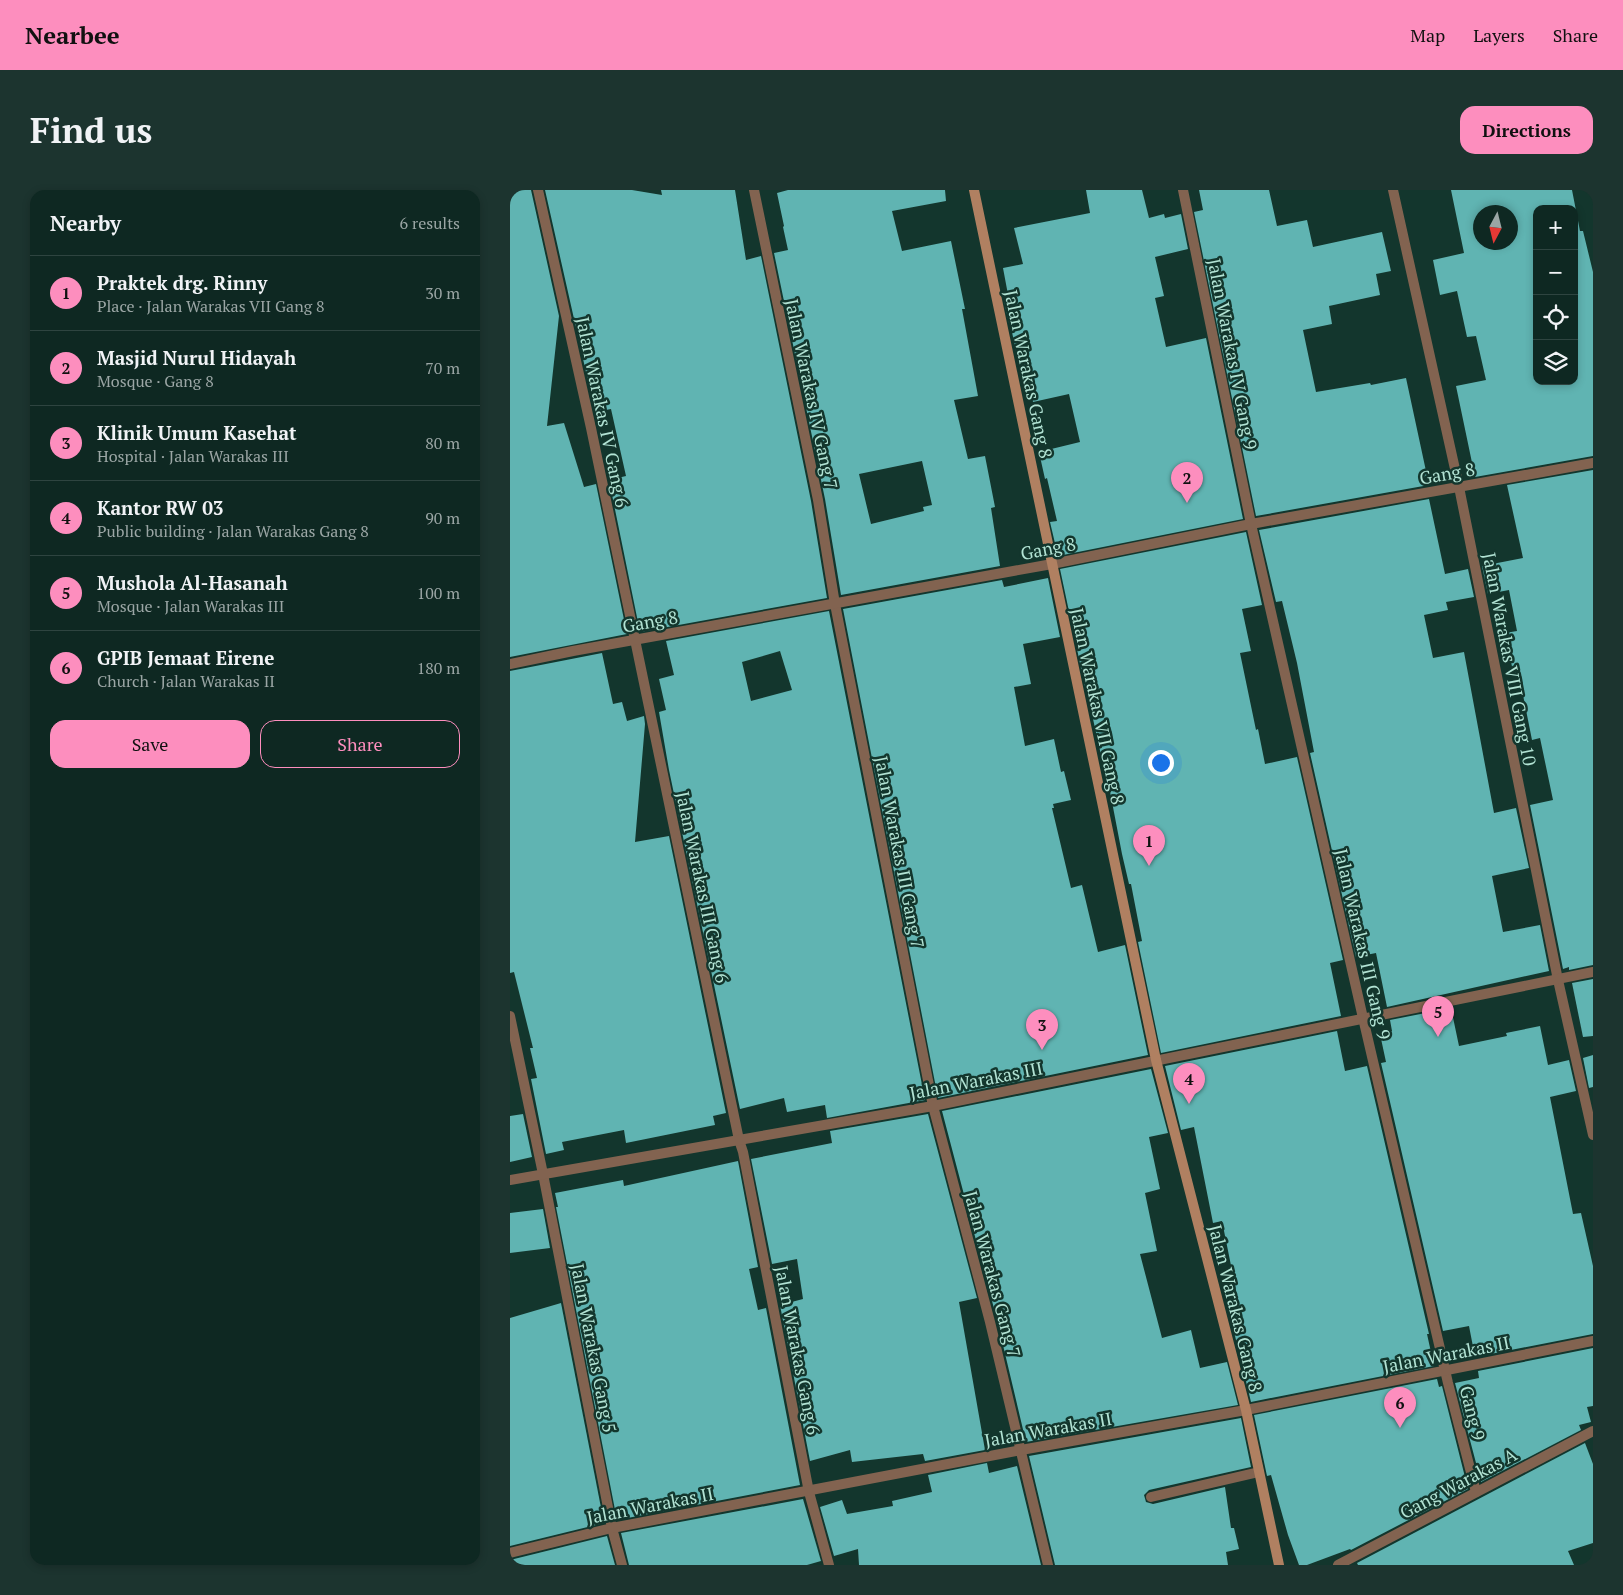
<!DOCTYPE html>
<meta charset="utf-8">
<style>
:root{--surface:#0e2822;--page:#1c342f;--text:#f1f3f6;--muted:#9ba6a5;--line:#2e4440;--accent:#fd8ebe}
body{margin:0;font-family:"PT Serif",serif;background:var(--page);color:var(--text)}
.controls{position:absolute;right:15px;top:15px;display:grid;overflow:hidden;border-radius:10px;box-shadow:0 2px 8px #0003}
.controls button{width:45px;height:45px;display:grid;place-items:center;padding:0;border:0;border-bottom:1px solid var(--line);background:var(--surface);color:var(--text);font:25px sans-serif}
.compass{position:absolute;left:963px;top:15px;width:45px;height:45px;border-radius:50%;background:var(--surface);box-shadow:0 2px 8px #0003;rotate:187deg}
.you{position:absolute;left:650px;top:572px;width:18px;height:18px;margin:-12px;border:4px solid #fff;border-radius:50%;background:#1a73e8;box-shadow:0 0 0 8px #1a73e833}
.badge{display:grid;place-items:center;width:32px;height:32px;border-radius:50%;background:var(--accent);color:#111;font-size:16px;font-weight:700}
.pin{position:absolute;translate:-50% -41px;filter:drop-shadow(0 1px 2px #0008)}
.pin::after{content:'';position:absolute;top:26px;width:18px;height:15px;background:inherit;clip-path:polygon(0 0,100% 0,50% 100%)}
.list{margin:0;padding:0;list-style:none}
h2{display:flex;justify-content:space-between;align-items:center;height:65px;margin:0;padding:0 20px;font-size:21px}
h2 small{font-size:16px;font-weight:400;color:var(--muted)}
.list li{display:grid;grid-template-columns:32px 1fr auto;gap:15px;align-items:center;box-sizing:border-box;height:75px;padding:0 20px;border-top:1px solid var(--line)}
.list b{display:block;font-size:19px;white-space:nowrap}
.list p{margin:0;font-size:16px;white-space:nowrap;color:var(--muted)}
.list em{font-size:16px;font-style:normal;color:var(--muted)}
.actions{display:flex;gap:10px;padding:15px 20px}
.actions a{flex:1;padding:11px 0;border:1px solid var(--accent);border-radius:15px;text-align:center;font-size:18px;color:var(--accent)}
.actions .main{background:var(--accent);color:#111}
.icon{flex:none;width:28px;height:28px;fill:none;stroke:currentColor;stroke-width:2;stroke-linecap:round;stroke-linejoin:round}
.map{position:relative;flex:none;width:1083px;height:1375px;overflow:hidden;border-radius:15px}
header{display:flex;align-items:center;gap:30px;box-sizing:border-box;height:70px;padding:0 25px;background:var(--accent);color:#111}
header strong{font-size:24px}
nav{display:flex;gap:28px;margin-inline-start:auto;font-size:18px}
.intro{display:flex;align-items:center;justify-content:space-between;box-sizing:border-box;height:120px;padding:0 30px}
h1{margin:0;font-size:35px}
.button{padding:12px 22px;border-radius:15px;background:var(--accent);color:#111;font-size:18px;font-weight:700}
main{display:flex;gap:30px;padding:0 30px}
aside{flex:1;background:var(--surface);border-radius:15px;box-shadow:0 2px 8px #0003}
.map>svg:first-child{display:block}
.building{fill:#60b4b2;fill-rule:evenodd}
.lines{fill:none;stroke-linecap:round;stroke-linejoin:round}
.street{stroke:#826350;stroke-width:10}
.secondary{stroke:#b08061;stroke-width:10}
.labels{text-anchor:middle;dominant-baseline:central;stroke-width:5;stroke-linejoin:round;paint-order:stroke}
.street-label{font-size:18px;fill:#b2e3d4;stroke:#13362d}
</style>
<header>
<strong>Nearbee</strong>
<nav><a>Map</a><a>Layers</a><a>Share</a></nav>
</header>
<div class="intro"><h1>Find us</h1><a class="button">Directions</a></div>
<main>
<aside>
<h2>Nearby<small>6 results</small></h2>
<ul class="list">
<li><span class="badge">1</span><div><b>Praktek drg. Rinny</b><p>Place · Jalan Warakas VII Gang 8</p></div><em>30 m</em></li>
<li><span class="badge">2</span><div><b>Masjid Nurul Hidayah</b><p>Mosque · Gang 8</p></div><em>70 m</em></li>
<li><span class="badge">3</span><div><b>Klinik Umum Kasehat</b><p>Hospital · Jalan Warakas III</p></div><em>80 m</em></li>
<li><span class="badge">4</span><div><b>Kantor RW 03</b><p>Public building · Jalan Warakas Gang 8</p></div><em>90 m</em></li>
<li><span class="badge">5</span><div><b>Mushola Al-Hasanah</b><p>Mosque · Jalan Warakas III</p></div><em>100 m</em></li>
<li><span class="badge">6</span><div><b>GPIB Jemaat Eirene</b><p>Church · Jalan Warakas II</p></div><em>180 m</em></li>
</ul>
<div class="actions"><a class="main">Save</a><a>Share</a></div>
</aside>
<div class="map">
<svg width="1083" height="1375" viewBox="0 0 1083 1375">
<rect width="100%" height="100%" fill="#13362d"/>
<g class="building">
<polygon points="0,0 21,0 49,126 37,236 54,233 74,297 86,294 117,444 0,467"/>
<polygon points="35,0 122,0 152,5 151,0 225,0 236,70 251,66 301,311 317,408 130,442 99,290 116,286 101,219 85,222"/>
<path d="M 278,0 L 435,0 L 436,11 L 382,21 L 392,61 L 441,51 L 455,119 L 452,119 L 468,206 L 444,210 L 458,269 L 475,266 L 485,317 L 481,318 L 490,376 L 331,405 L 315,309 L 264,63 L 278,60 L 273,37 L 274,36 L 267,3 ZM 412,271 L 422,315 L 413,317 L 414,321 L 361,334 L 349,284 Z"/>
<polygon points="576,0 632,0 639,28 654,24 655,28 671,24 678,59 645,67 654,106 645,108 656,157 696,148 733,329 548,366 540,332 547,331 537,288 535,289 529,262 570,252 559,204 523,212 513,169 508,170 500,133 499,133 494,111 499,110 493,78 513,74 504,38 580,23"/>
<polygon points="689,0 759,0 767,36 797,30 803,57 872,42 881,81 866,84 870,105 819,116 822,134 793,140 806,202 860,193 861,195 896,188 919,295 746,326 684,22 693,20"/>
<path d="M 941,0 L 1062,0 L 1070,41 L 1073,41 L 1083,82 L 1083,266 L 965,287 L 946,196 L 976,190 L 966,146 L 957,147 L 947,101 L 930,105 L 923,70 L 954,63 ZM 1027,19 L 1064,19 L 1064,191 L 1027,191 ZM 970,22 L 1000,22 L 1000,52 L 970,52 Z"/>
<polygon points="1083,280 1083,775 1059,780 1059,777 1053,779 1020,615 1043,610 1030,548 1022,550 1010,490 1005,491 995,443 1007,441 999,400 978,404 972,376 1013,368 997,295"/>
<polygon points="919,309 935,384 958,379 964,407 936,412 938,420 914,425 923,468 954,462 984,623 1006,618 1019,678 982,686 993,742 1030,735 1039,781 877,817 866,763 846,767 800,563 804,562 787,473 772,411 766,412 749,340"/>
<polygon points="736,342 752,415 732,419 741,461 730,463 746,540 748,539 755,574 787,567 833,770 820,773 831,826 651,863 628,752 632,751 621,694 619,694 612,664 593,565 591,565 579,511 578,511 550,379"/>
<polygon points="538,388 550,447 513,454 521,494 504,497 515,556 544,549 551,582 554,581 561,610 543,614 544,618 542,618 561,698 572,695 588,762 615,755 638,865 428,908 333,419 492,390 494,397"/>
<path d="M 319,421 L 415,910 L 317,928 L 315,915 L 277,922 L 274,908 L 230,919 L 159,580 L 149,522 L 156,520 L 149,489 L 164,485 L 156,451 ZM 270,461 L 282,500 L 241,511 L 232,472 Z"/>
<polygon points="92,463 103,514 112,512 117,531 134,526 135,534 125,652 159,646 216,923 203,926 205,935 116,953 114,940 52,952 54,960 36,964 21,889 27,888 20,858 23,858 4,782 0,783 0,481"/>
<polygon points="1083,789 1083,846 1073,847 1062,793"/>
<polygon points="941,818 949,856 997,846 996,843 1030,836 1038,875 1059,870 1066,901 1040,907 1063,1024 1071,1023 1083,1076 1083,1144 965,1167 959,1136 933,1141 871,873 876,872 870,844 882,841 880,830"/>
<polygon points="827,841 835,881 857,876 919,1144 917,1144 924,1176 741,1212 718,1117 729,1115 712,1031 703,1033 684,937 671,940 655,876"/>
<polygon points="1083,865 1083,897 1079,898 1073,868"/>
<polygon points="641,879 658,943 639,947 650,999 635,1003 647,1061 630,1064 652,1148 681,1140 690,1178 717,1172 728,1215 516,1252 487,1130 432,921"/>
<polygon points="13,924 22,967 0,972 0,926"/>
<polygon points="418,924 467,1108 449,1112 475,1260 415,1271 413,1264 342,1272 340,1260 300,1271 270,1115 293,1109 287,1069 262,1074 241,969 322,953 320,941"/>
<polygon points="228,971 248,1077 239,1079 248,1120 256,1118 290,1295 107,1330 46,1017 48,1017 45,1003 113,990 114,996"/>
<polygon points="33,1019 40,1058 0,1063 0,1023"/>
<polygon points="51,1113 94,1333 0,1356 0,1128"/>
<polygon points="1083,1158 1083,1216 1077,1217 1081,1232 1069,1235 1071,1240 971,1292 945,1193 969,1188 968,1181"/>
<polygon points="927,1189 929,1197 932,1196 958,1299 841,1360 840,1359 797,1375 789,1375 778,1345 761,1285 757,1286 744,1225"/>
<polygon points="731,1228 741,1277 639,1300 634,1305 636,1312 643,1314 715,1297 721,1338 724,1338 729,1359 716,1362 718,1375 545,1375 519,1266"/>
<polygon points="1075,1253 1083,1274 1083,1353 1058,1361 1064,1375 848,1375 847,1373"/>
<polygon points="477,1273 479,1283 507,1276 531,1375 349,1375 348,1359 324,1366 310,1317 332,1310 337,1324 383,1316 382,1311 422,1302 418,1285"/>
<polygon points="293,1309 311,1371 297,1375 119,1375 111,1343"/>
<polygon points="97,1346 105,1375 0,1375 0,1370"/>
</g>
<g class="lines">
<g class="street">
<polyline points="28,0 81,238 229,950 233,962 299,1302 319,1375"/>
<polyline points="244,0 308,310 325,414 423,916 480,1132 538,1375"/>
<polyline points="673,0 741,334 853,828 938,1193 966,1302"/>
<polyline points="883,0 949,297 1048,790 1083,945"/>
<polyline points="0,474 63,461 542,374 741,334 1083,273"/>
<polyline points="0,826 33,984 102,1338 112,1375"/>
<polyline points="0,990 423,916 1083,782"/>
<polyline points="641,1307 749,1282"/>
<polyline points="0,1363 102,1338 511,1260 736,1220 1083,1151"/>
<polyline points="828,1375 1083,1241"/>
</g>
<polyline class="secondary" points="464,0 646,870 736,1220 769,1375"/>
</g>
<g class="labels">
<g class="street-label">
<text transform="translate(723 164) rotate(79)">Jalan Warakas IV Gang 9</text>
<text transform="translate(519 184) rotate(78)">Jalan Warakas Gang 8</text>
<text transform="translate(302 204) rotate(78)">Jalan Warakas IV Gang 7</text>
<text transform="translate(93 222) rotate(78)">Jalan Warakas IV Gang 6</text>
<text transform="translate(937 283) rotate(-10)">Gang 8</text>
<text transform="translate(538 358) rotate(-11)">Gang 8</text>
<text transform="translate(140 431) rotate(-10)">Gang 8</text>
<text transform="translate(1000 469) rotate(79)">Jalan Warakas VIII Gang 10</text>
<text transform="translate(588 516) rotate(78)">Jalan Warakas VII Gang 8</text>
<text transform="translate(390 662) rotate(79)">Jalan Warakas III Gang 7</text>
<text transform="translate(193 697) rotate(78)">Jalan Warakas III Gang 6</text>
<text transform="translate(853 754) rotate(77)">Jalan Warakas III Gang 9</text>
<text transform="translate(466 890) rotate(-11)">Jalan Warakas III</text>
<text transform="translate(483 1084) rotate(75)">Jalan Warakas Gang 7</text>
<text transform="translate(726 1118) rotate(76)">Jalan Warakas Gang 8</text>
<text transform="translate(84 1158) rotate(79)">Jalan Warakas Gang 5</text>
<text transform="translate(288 1160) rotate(79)">Jalan Warakas Gang 6</text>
<text transform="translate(936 1164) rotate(-11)">Jalan Warakas II</text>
<text transform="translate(963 1223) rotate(76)">Gang 9</text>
<text transform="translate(538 1239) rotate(-10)">Jalan Warakas II</text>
<text transform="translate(948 1293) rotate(-28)">Gang Warakas A</text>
<text transform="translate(140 1315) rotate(-11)">Jalan Warakas II</text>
</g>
</g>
</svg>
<div class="controls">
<button>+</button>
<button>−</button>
<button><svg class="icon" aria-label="locate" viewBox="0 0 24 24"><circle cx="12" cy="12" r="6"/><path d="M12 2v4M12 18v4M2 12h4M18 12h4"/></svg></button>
<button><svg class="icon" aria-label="layers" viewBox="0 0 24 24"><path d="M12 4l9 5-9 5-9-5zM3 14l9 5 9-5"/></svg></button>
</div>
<svg class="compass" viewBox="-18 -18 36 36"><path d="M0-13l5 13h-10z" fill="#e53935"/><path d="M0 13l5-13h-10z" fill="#9ba6a5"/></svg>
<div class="you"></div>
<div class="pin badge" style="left:639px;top:676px">1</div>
<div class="pin badge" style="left:677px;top:313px">2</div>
<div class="pin badge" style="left:532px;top:860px">3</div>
<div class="pin badge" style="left:679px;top:914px">4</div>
<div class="pin badge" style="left:928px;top:847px">5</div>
<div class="pin badge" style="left:890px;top:1238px">6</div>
</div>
</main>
